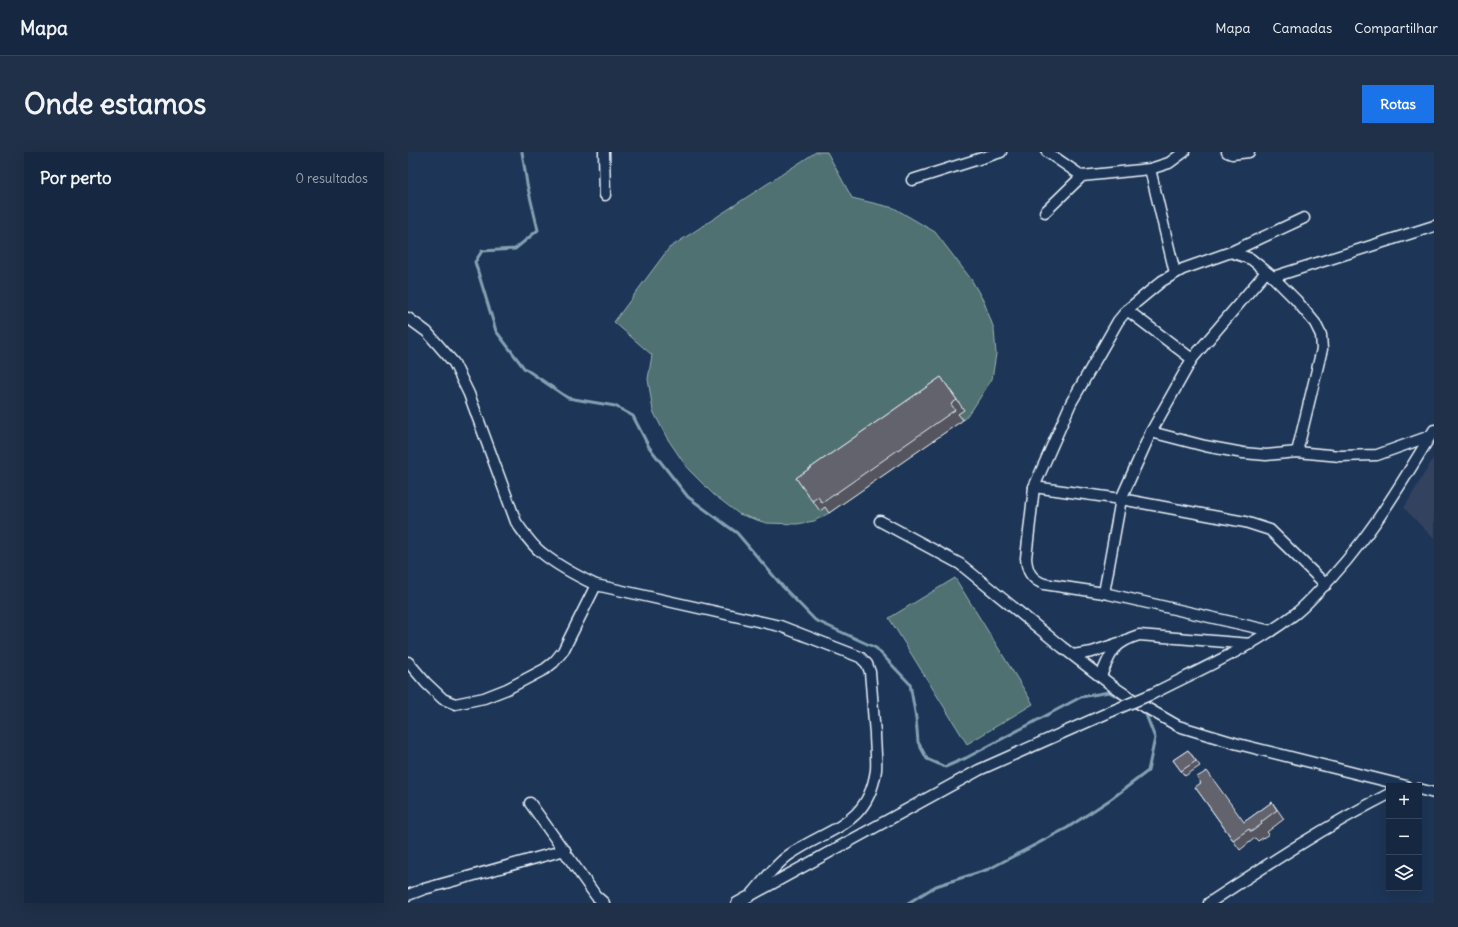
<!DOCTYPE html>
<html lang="pt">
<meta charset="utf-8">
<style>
:root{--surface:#162841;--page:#1f3048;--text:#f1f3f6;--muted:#9ea6b1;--line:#35445a;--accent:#1a73e8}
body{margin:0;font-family:Delius,sans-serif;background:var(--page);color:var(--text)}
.controls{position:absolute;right:12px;bottom:12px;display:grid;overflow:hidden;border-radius:0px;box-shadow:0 4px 16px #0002}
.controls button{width:36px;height:36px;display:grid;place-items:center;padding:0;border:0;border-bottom:1px solid var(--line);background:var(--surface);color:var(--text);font:20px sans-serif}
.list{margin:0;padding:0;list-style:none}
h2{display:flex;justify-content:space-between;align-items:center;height:52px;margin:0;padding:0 16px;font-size:17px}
h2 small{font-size:13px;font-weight:400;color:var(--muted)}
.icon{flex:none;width:22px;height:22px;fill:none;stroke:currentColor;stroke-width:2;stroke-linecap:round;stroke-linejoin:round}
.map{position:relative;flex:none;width:1026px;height:751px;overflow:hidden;border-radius:0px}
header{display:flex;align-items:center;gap:24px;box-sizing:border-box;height:56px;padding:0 20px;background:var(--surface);border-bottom:1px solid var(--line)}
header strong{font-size:19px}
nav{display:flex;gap:22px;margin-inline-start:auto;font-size:14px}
.intro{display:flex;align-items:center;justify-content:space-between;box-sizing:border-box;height:96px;padding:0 24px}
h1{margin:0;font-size:28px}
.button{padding:10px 18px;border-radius:0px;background:var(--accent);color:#fff;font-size:14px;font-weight:700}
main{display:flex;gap:24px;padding:0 24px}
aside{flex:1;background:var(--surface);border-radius:0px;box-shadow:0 4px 16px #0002}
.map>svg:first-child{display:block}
.built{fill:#32435e}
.green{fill:#4f7171;stroke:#9cb1b4}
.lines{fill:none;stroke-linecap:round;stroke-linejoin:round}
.stream{stroke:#83a1b2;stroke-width:3}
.minor-casing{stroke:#e8f1f8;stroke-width:13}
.minor{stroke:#1d3557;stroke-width:10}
.minor-bridge-casing{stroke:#e8f1f8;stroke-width:13;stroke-linecap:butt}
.minor-bridge{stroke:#1d3557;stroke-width:10}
.wall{fill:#55555e;stroke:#e8f1f8}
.building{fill:#63636d;stroke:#e8f1f8}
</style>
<header>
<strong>Mapa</strong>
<nav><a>Mapa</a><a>Camadas</a><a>Compartilhar</a></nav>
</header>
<div class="intro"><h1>Onde estamos</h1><a class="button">Rotas</a></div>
<main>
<aside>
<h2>Por perto<small>0 resultados</small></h2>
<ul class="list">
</ul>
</aside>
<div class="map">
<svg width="1026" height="751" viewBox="0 0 1026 751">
<rect width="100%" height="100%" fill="#1d3557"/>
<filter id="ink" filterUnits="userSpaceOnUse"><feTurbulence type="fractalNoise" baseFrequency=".025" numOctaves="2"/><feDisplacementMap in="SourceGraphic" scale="8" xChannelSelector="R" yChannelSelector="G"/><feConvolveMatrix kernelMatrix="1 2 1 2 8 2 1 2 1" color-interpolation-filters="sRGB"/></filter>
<g filter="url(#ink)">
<polygon class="built" points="1026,305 1026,387 996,356"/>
<g class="green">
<polygon points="408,0 419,0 444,46 486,56 527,80 563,127 576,150 586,177 588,202 584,227 564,258 555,268 421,361 406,369 389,372 358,371 331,362 305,342 280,317 259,286 245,259 240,227 244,203 206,170 261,96"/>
<polygon points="547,426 625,552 559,592 481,466"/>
</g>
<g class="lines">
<g class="stream">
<polyline points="114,0 119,32 130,78 107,97 74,99 67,110 88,179 116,216 160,246 207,254 225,264 241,295 280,345 329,381 375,435 407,468 468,496 502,532 508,566 510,590 519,607 537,615 558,606 673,545 701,540 720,550"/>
<polyline points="500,751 528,734 581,717 659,676 703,647 740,619 747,586 737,560"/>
</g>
<defs>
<g id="minor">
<polyline points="196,0 197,43"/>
<polyline points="639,0 674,24"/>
<polyline points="819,0 824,2 841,0"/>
<polyline points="742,17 767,121"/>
<polyline points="504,28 593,0"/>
<polyline points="637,60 674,24 742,17 761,11 776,0"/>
<polyline points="823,100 896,66"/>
<polyline points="865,125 1026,74"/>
<path d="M 0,166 L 19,180 L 46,211 L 61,242 L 108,370 C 116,381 123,393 134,401 C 150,414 169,424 188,433 L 372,474 L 452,505 L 459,512 L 462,520 C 464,541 465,561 467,581 C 467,593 469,606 468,618 C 460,675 419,676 381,703 C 367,713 356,728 345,741"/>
<polyline points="784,207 858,120"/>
<polyline points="743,280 797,294 835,301 858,303 889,300 932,304 969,303 1022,284"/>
<polyline points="626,335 713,347 837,370 862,378 918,433"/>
<polyline points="472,369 552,412 654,495 706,535 730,551 770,574 830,592 998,634"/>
<polyline points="696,441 713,347 743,280 784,207 719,158"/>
<path d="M 863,479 L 696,441 L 636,432 C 623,427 619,419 618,406 L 626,335 L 663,251 L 710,169 L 719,158 L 754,129 L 775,117 L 823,100 L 843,107 L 865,125 L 888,148 L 907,171 L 913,183 L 914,197 L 889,300"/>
<polyline points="665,503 684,500 711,491"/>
<polyline points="0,510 18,531 35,547 47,552 76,546 99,537 137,517 146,510 155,499 188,433"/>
<path d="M 693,524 C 703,500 705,491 731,483 L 843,492"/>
<path d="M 744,542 C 793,517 844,495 887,462 C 895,456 901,449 907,443 C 956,395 991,336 1026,278"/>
<polyline points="1011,637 1026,641"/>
<polyline points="122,651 188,744 196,751"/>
<polyline points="0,743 16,737 157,698"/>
<polyline points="329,751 571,618 704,559"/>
<path d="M 801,751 C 860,712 918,674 981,642"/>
</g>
</defs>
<use href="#minor" class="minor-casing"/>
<use href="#minor" class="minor"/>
<defs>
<polyline id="minor-bridge" points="704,559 744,542"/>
</defs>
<use href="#minor-bridge" class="minor-bridge-casing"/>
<use href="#minor-bridge" class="minor-bridge"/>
</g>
<g class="wall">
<polygon points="533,225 556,258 550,262 555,268 421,361 417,355 412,359 388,326"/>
<polygon points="780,598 792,614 777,624 765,608"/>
<polygon points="787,635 836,670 864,650 876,667 859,680 861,682 850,689 847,686 832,698"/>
</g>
<g class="building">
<polygon points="533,225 549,248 543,252 547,258 414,351 410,345 404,349 388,326"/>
<polygon points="780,598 788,609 773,619 765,608"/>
<polygon points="799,619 836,670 864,650 869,658 853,670 854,672 843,680 841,677 825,688 787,635 793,631 789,625"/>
</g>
</g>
</svg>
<div class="controls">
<button>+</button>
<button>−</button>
<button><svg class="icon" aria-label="layers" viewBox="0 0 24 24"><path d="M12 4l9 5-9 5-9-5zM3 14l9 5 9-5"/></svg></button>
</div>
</div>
</main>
